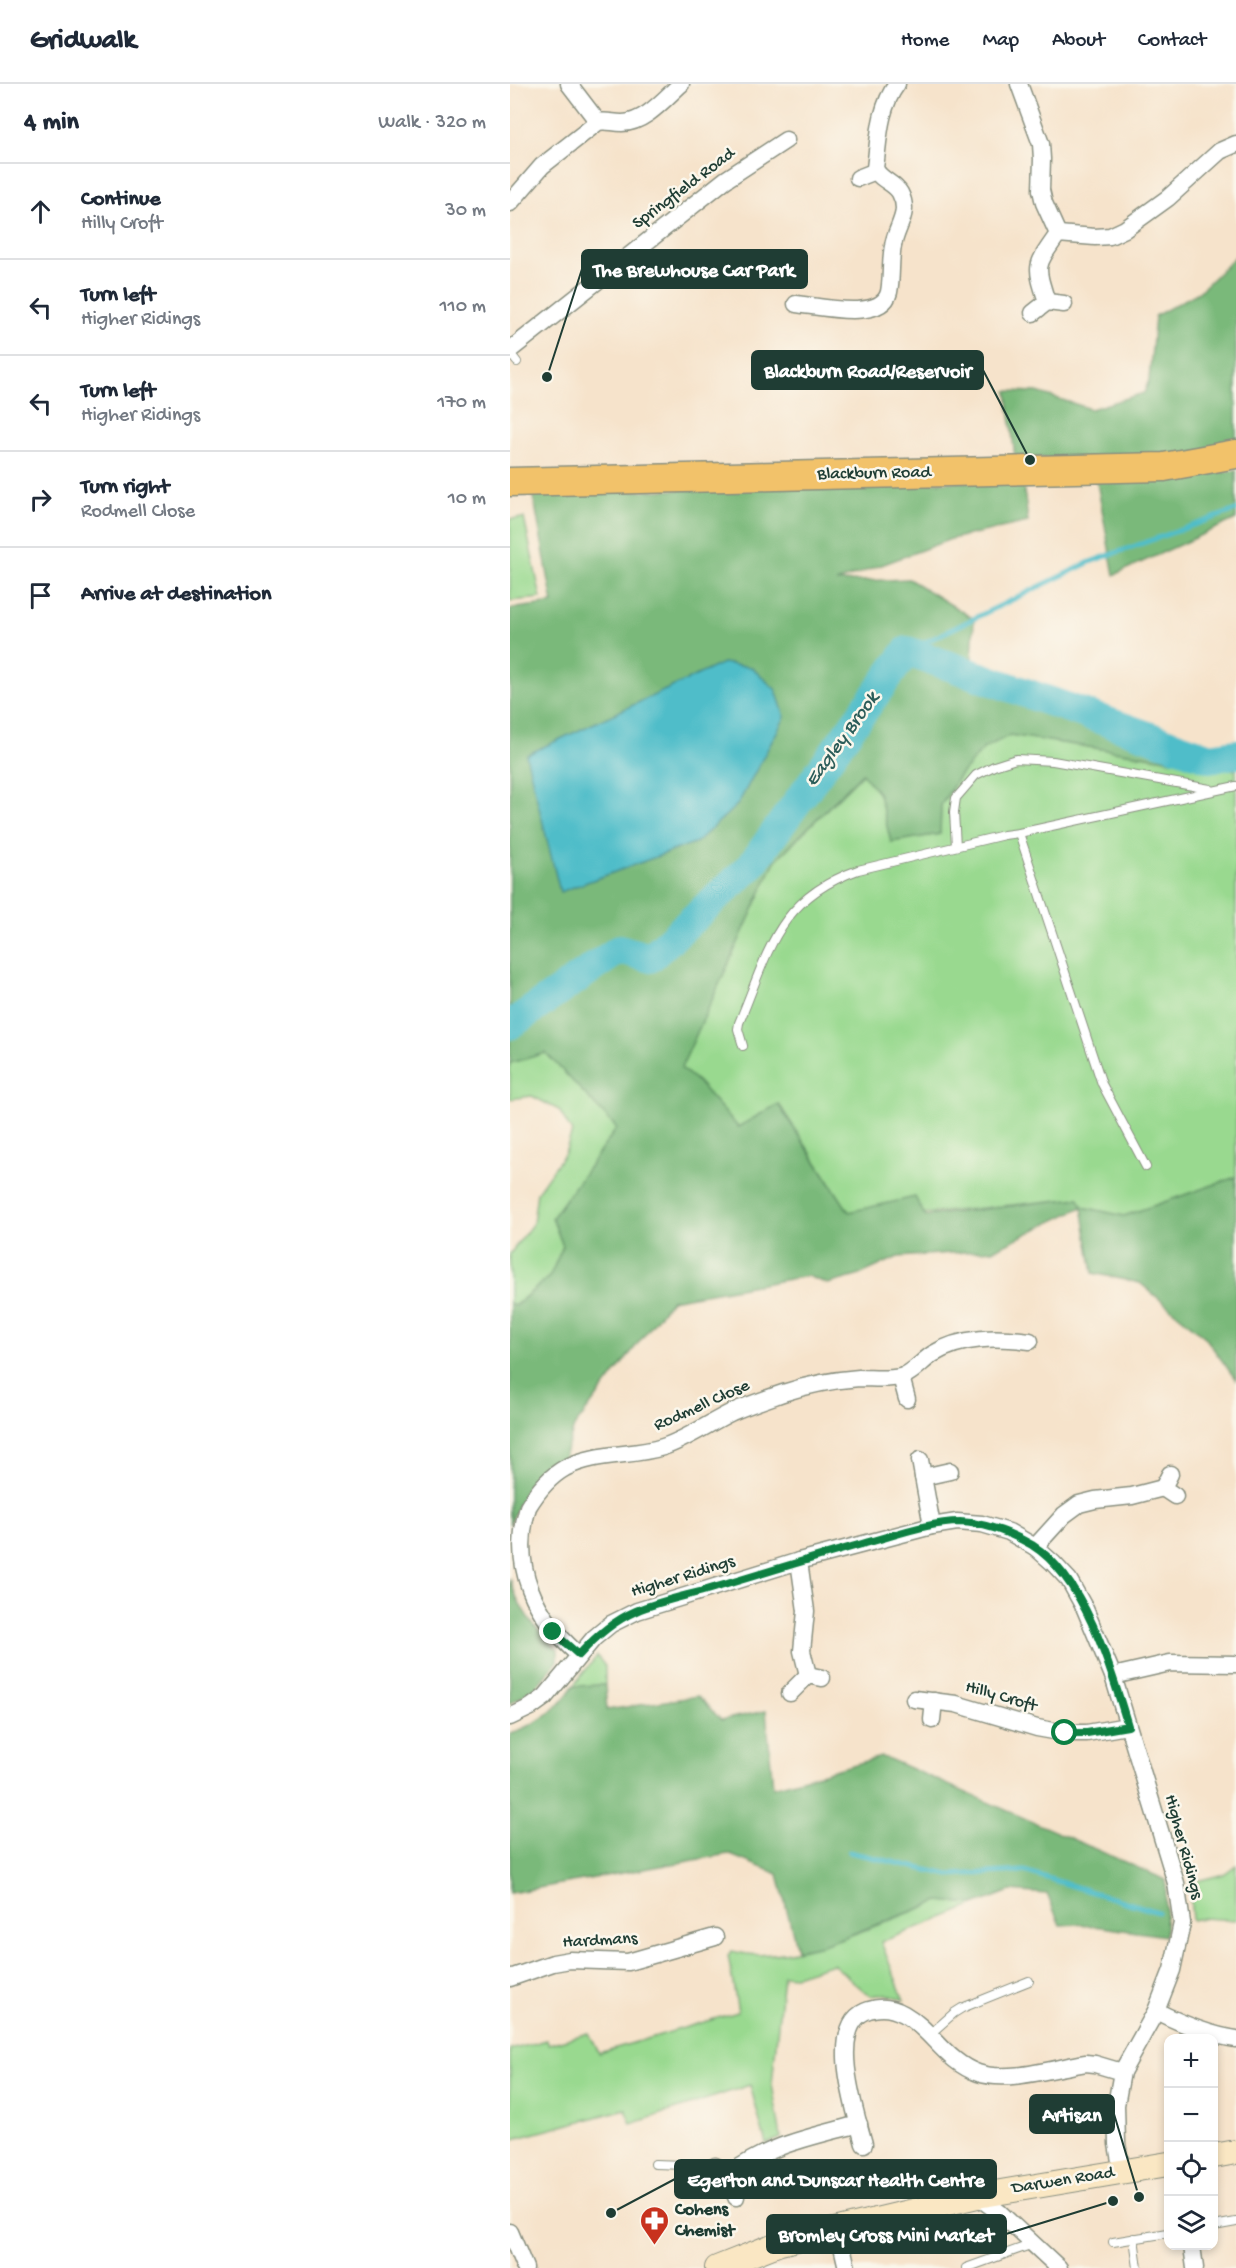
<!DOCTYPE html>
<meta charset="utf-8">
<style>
:root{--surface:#fff;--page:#f6f6f7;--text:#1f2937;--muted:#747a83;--line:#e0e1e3}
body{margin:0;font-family:"Gochi Hand",sans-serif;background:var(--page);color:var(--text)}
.controls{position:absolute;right:18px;bottom:18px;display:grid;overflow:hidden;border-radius:12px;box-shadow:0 3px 9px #0003}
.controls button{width:54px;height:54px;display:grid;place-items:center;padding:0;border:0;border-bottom:2px solid var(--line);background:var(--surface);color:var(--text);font:30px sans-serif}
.stop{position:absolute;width:18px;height:18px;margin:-14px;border:4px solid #0b8043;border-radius:50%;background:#fff}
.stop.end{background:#0b8043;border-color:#fff;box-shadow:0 2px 6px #0008}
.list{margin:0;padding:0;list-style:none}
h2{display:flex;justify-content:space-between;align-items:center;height:78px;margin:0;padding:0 24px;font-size:26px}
h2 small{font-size:20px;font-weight:400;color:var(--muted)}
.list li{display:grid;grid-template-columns:39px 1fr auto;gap:18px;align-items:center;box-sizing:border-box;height:96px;padding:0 24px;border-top:2px solid var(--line)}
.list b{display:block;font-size:22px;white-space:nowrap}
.list p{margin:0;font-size:20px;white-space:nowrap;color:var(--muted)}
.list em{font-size:20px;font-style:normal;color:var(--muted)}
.icon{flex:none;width:33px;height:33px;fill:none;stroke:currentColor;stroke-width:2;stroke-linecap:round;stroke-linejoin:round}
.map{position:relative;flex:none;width:726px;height:2184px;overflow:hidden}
header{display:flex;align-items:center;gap:36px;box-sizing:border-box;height:84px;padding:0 30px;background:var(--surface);border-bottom:2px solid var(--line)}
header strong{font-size:28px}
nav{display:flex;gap:33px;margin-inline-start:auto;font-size:21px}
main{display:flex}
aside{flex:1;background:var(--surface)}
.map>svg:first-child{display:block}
.green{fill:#99d98f;stroke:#5c8b62;stroke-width:1.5}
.forest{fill:#7ab97a;stroke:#4c7b57;stroke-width:1.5}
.water{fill:#50bdc9;stroke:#387d7e;stroke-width:1.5}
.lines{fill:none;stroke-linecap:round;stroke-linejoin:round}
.stream{stroke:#50bdc9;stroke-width:5}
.river{stroke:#50bdc9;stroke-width:30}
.service-casing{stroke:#8a9080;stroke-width:10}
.minor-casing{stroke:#8a9080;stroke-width:19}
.secondary-casing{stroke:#8a9080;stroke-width:26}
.trunk-casing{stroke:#8a9080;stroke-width:31}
.service{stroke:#fff;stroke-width:8}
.minor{stroke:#fff;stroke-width:16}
.secondary{stroke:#fae7c3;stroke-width:24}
.trunk{stroke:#f2c26a;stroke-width:28}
.route{stroke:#0b8043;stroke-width:8}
.labels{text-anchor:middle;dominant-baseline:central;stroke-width:5;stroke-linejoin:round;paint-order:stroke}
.street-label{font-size:18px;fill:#1f3d34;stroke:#fbf7ec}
.poi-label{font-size:18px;font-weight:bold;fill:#1f3d34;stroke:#fbf7ec;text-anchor:start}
.water-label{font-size:20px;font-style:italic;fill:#2b5d59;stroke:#fbf7ec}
.leader{fill:none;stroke:#1f3d34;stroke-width:2}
.callout-dot{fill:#1f3d34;stroke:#fbf7ec;stroke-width:2}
.callout{fill:#1f3d34;stroke:#1f3d34;stroke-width:2}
.callout-label{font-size:20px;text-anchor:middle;font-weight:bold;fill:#fff}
</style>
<header>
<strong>Gridwalk</strong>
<nav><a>Home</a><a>Map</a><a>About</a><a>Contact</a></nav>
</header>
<main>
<aside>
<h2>4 min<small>Walk · 320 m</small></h2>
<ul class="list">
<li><svg class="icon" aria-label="ahead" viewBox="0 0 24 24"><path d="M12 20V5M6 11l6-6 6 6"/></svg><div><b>Continue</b><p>Hilly Croft</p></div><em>30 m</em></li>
<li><svg class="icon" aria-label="left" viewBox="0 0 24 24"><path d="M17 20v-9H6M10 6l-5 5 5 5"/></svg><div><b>Turn left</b><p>Higher Ridings</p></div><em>110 m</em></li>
<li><svg class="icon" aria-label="left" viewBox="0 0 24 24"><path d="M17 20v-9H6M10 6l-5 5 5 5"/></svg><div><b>Turn left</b><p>Higher Ridings</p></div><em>170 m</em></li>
<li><svg class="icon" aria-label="right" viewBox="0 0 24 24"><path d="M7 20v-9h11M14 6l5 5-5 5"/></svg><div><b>Turn right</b><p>Rodmell Close</p></div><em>10 m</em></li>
<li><svg class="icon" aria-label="arrive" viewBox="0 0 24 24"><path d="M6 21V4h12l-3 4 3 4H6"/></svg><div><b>Arrive at destination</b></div></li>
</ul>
</aside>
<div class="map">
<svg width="726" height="2184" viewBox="0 0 726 2184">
<rect width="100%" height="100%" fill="#fbf7ec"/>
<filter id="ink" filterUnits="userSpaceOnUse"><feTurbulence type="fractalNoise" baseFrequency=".0167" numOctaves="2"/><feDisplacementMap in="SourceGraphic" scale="12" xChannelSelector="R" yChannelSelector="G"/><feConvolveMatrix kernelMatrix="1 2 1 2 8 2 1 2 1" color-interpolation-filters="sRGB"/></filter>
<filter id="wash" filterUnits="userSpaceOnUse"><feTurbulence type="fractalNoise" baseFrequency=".008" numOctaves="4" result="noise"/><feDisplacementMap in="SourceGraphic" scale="24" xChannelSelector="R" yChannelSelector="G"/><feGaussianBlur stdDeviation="1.35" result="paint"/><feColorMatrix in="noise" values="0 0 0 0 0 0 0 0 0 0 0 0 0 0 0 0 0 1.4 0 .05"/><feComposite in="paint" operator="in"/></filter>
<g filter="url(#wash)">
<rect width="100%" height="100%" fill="#f6e3cb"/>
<g class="green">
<polygon points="14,434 31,514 0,517 0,435"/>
<polygon points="500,651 726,686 726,1093 614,1132 573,1123 568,1114 414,1130 405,1113 339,1128 269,1020 228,1043 188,998 171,984 265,777 353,689 369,710 381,758 430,750 431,721 449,692 474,664"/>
<polygon points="36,969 107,1044 42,1134 53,1162 40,1192 4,1222 0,1219 0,1170 23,1139 27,1108 55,1069 62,1048 49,1026 22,1012 0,1015 0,979"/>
<polygon points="87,1572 95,1582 95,1601 63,1602"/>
<polygon points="726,1781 726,1836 692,1834 682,1836 679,1799 714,1790"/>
<path d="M 429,1817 L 467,1820 L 371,1858 L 394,1916 L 376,1910 L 360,1912 L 323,1880 L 285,1892 L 273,1891 L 262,2000 L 271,2054 L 256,2060 L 240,2001 L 121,2040 L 116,2025 L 0,2056 L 0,1966 L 37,1956 L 39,1960 L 79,1949 L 89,1969 L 228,1928 L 218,1871 L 222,1867 C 281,1884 373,1838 429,1817 Z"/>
</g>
<g class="forest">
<polygon points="726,172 726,362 640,377 505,373 497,307 527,308 581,325 634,309 639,296 645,232 689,208"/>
<polygon points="726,386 726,435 604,491 586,393 667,395"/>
<polygon points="513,396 518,438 441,455 326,498 399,495 464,535 461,596 684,679 500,651 474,664 449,692 431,721 430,750 381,758 369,710 352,689 265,777 171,984 188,998 228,1043 268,1020 339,1128 405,1113 415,1132 569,1114 573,1123 614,1132 726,1093 726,1296 695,1253 630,1199 583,1189 572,1123 483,1166 388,1173 347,1192 318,1200 297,1192 161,1216 64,1343 54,1373 29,1394 10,1418 0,1441 0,1219 5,1222 40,1192 53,1162 42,1134 107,1044 36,969 0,979 0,525 43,519 23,410"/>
<path d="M 0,1494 C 8,1525 25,1545 48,1566 L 48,1577 L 25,1604 L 0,1620 Z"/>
<path d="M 95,1601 L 97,1626 L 188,1612 L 211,1636 L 256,1627 L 263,1703 L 371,1673 L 379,1675 L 656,1796 L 655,1852 L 570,1840 L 550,1841 L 537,1810 L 500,1807 L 467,1820 L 429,1817 L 313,1861 L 287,1866 L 268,1790 L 218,1770 L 0,1809 L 0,1649 C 26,1641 49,1625 63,1602 Z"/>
</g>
<polygon class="water" points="213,579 241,583 266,606 275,633 228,720 187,758 50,808 16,671"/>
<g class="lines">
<g class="stream">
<polyline points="397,567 580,478 726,426"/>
<polyline points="339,1768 439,1791 514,1787 648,1828"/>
</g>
<polyline class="river" points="0,941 110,865 140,874 240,783 397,567 700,674 726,670"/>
</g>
</g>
<g filter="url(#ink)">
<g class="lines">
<defs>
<g id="service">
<polyline points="0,269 7,278"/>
<polyline points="509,749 592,1000 636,1083"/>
<polyline points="446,762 444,728 446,714 466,691 484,682 506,675 543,677 700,705"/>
<path d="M 233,962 L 228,945 L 229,939 C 259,867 267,815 348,786 L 494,751 L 509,749 L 726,702"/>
<polyline points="418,1952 444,1929 452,1924 519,1897"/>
<polyline points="145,2080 205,2082"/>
<polyline points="704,2142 726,2138"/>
<polyline points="624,2154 628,2184"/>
<polyline points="603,2158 658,2149"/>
<polyline points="456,2184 523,2160"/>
</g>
<g id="minor">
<polyline points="59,0 88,38"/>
<polyline points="509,0 531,60 532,75 531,106 534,119 548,150"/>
<polyline points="348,94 366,87"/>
<path d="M 0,119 L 32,82 L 88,38 C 96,36 103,39 112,39 C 135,39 155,14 171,0"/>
<path d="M 537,218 C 525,180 525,183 548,150 L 585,153 L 600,152 L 615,145 L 658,114 L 710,67 L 726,60"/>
<path d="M 286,220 C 308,222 372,238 379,208 C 382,193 380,177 383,162 C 386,142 401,130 390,109 C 384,98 369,96 365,84 C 369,54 369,24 387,0"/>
<polyline points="523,229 537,218 554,220"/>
<polyline points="0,266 215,96 276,56"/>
<polyline points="391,1293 397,1315"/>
<polyline points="410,1376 422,1442"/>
<polyline points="660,1390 653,1404 665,1412"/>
<polyline points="413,1393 440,1387"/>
<polyline points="525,1463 554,1431 569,1420 585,1416 622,1412 653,1404"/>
<polyline points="289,1477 296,1527 292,1567 298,1591"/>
<path d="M 69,1571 C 25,1533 0,1483 18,1423 C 27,1408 39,1393 55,1384 C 85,1368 121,1373 153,1363 C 177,1355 199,1339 222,1328 C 238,1321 256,1315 273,1309 C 297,1301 323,1296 349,1294 C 362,1294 377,1296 390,1293 C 401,1291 413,1276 423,1270 C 452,1252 488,1253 520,1257"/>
<polyline points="603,1592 660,1579 726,1580"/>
<polyline points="280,1609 298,1591 312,1594"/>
<polyline points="404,1615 446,1620 527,1644 555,1649 577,1649 617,1642"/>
<polyline points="0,1633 21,1623 35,1613 84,1554 101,1540 127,1527 289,1477 422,1442 447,1438 472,1440 499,1448 525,1463 543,1479 559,1496 575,1525 603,1592 666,1799 672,1839 662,1886 646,1927 612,1988 606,2021 607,2060 612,2088"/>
<polyline points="422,1636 424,1617"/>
<polyline points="0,1894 43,1879 60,1876 118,1878 205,1853"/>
<path d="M 646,1927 C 672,1940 698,1951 726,1955"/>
<path d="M 354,2060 C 346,2029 315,1939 359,1926 C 371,1922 383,1924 394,1930 C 422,1946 436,1978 468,1989 C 499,1999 544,1984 576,1979 L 585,1980 L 612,1988"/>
<polyline points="205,2082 220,2090 226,2113"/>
<path d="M 220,2090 C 260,2060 302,2053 349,2040"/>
<polyline points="467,2112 490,2129 549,2184"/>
<polyline points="328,2145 337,2184"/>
<polyline points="0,2148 15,2184"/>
<polyline points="682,2162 685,2184"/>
</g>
<g id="secondary">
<polyline points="704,2072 726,2068"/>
<polyline points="207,2184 270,2159 467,2112 658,2080"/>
</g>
<polyline id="trunk" points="0,398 654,383 726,370"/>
</defs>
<use href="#service" class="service-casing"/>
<use href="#minor" class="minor-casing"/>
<use href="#secondary" class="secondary-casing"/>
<use href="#trunk" class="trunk-casing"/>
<use href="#service" class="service"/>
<use href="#minor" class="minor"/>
<use href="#secondary" class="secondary"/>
<use href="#trunk" class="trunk"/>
</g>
</g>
<g class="lines" filter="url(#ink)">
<path class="route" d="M 43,1548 L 69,1571 C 86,1552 103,1537 126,1527 C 150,1517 176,1512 200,1505 C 251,1490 301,1474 352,1460 C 383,1452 418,1438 450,1438 C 476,1439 499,1448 522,1461 C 575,1494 601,1585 618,1642 L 577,1649 L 555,1649"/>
</g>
<defs>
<symbol id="pharmacy-pin" viewBox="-11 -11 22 30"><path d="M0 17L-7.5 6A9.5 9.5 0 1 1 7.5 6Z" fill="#c8321e" stroke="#fbf7ec"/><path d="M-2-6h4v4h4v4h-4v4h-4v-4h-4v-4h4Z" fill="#fff"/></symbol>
</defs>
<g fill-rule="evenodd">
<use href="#pharmacy-pin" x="128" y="2120" width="33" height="45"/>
</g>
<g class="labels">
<g class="street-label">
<text transform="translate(174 105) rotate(-37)">Springfield Road</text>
<text transform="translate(364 390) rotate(-1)">Blackburn Road</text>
<text transform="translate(192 1322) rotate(-24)">Rodmell Close</text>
<text transform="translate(173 1493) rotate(-17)">Higher Ridings</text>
<text transform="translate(491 1613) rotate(16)">Hilly Croft</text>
<text transform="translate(673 1763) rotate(75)">Higher Ridings</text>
<text transform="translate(90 1857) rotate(-3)">Hardmans</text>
<text transform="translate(553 2097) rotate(-9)">Darwen Road</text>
</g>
<g class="poi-label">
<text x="165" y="2126">Cohens<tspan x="165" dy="21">Chemist</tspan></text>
</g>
<g class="water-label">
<text transform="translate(333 656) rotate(-54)">Eagley Brook</text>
</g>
</g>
<path class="leader" d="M37 293L72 185M520 376L473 286M629 2113L604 2030M101 2129L165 2095M603 2117L496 2150"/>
<g class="callout-dot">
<circle cx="37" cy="293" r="6"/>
<circle cx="520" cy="376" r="6"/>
<circle cx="629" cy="2113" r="6"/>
<circle cx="101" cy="2129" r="6"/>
<circle cx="603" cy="2117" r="6"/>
</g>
<g class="callout">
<rect x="72" y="166" width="225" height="38" rx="6"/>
<rect x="242" y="267" width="231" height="38" rx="6"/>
<rect x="520" y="2011" width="84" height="38" rx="6"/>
<rect x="165" y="2076" width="321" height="38" rx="6"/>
<rect x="257" y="2131" width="239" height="38" rx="6"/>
</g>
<g class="callout-label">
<text x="184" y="192">The Brewhouse Car Park</text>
<text x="358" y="293">Blackburn Road/Reservoir</text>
<text x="562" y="2037">Artisan</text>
<text x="326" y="2102">Egerton and Dunscar Health Centre</text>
<text x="376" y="2157">Bromley Cross Mini Market</text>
</g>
</svg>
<div class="controls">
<button>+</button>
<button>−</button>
<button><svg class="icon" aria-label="locate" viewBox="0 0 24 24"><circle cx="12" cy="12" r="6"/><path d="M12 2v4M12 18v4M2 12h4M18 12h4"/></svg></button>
<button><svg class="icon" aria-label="layers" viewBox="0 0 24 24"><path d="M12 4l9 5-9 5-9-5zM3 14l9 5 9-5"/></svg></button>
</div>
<div class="stop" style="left:555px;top:1649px"></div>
<div class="stop end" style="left:43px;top:1548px"></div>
</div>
</main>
